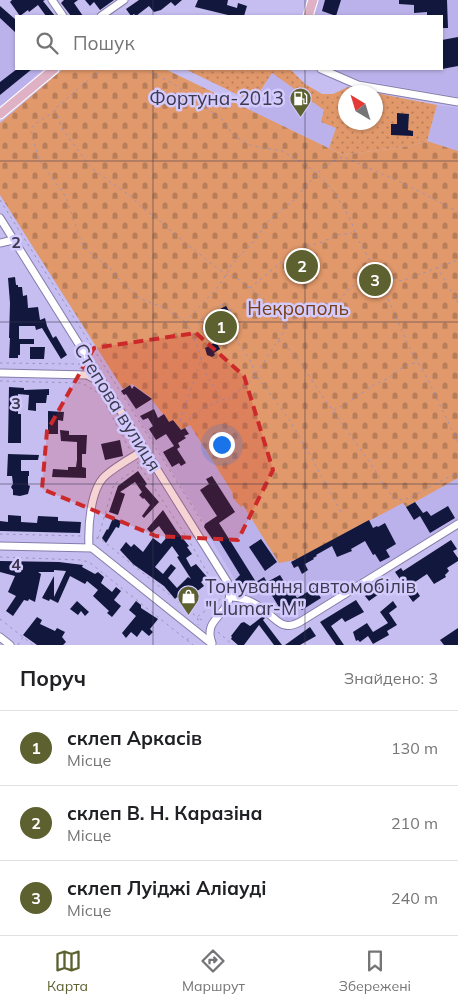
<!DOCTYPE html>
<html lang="uk">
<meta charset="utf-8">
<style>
:root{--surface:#fff;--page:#f6f6f6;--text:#202124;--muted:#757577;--line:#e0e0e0;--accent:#5d612f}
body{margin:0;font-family:Mulish,sans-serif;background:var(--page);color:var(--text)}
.compass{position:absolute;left:338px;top:85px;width:45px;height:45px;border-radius:50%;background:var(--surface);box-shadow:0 1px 4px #0004;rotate:322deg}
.you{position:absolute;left:221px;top:444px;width:18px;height:18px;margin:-12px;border:4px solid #fff;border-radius:50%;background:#1a73e8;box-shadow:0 0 0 8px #1a73e833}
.badge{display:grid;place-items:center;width:32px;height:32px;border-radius:50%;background:var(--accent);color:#fff;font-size:16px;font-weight:700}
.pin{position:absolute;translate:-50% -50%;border:2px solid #fff;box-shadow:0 1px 5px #0006}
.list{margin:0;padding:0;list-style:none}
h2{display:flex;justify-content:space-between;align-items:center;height:65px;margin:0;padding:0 20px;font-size:21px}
h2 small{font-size:16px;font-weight:400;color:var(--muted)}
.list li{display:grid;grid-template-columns:32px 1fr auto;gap:15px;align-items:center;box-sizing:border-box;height:75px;padding:0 20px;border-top:1px solid var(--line)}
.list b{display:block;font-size:19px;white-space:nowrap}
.list p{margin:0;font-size:16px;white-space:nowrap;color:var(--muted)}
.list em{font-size:16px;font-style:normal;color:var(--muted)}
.icon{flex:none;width:28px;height:28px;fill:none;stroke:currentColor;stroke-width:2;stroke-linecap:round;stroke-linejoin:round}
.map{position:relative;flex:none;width:458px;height:645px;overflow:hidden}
.search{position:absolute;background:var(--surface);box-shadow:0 1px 4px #0004;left:15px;right:15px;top:15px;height:55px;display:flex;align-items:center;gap:12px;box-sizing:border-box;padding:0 18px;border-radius:0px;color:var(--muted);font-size:19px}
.sheet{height:290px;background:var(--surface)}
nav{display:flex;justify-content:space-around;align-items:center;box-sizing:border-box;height:70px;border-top:1px solid var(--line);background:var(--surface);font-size:14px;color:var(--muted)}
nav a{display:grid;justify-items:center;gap:2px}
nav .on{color:var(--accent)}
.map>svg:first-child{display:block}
.built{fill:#bcb2eb}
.grass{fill:url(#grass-dots)}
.cemetery{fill:url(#cemetery-stones)}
.building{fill:#12183d;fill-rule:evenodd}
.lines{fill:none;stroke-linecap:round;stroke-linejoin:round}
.minor-casing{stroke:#867dac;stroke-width:9}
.major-casing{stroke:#fff;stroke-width:11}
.path{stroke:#9a92bc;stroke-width:1;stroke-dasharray:2.5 4;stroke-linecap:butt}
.minor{stroke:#fff;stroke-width:7}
.major{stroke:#dfb1c4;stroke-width:9}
.marked{fill:#ce292a;fill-opacity:0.2;stroke:#ce292a;stroke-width:4;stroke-dasharray:10 6;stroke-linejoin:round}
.grid{fill:none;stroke:#3d394e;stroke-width:1;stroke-opacity:0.55}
.labels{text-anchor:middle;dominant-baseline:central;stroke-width:5;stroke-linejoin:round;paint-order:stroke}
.poi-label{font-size:19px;fill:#3d394e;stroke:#d3cafd;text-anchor:end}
.park-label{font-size:19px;fill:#774019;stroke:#d3cafd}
.street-label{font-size:19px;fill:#3d394e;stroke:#d3cafd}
.grid-label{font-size:16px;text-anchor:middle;font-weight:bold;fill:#3d394e;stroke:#d3cafd;stroke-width:5;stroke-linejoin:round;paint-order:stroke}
</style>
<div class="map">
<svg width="458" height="645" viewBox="0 0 458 645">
<defs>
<pattern id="grass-dots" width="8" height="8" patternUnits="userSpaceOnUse" patternTransform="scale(1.25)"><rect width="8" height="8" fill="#e1986a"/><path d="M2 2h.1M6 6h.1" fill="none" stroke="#b87d59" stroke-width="1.8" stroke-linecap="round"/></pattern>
<pattern id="cemetery-stones" width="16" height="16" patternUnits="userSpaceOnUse" patternTransform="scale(1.25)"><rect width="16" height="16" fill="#e1986a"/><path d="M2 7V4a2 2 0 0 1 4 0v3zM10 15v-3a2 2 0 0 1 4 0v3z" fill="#b87d59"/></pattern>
</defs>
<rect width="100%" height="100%" fill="#c6bdf0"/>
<g class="built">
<polygon points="316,0 458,0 458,97 360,80 330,69 442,69 442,16 311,16"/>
<polygon points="0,6 16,20 16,69 43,69 0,108"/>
<polygon points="272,73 325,110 321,122 336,128 329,148 249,110"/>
<polygon points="437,105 458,108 458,151 427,141"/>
<polygon points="132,384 149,396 165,417 176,422 181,430 190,424 232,493 232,495 242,505 369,520 403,503 407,506 458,478 458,520 297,620 291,623 283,621 263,605 248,596 235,580 204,527 205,524 121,391"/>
</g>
<polygon class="grass" points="185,69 290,69 305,84 322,94 333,94 348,87 374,92 346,92 346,122 376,122 376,93 437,105 427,141 411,146 343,155 329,148 336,128 321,122 324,110 272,73 253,102"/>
<polygon class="cemetery" points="63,69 165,69 343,155 411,146 427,141 458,151 458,478 406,507 403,503 295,560 279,563 243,505 241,507 233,498 232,492 190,425 181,430 173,420 163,426 165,417 149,396 132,384 123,389 0,195 0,123"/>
<g class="building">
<polygon points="12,0 45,0 43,1 55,16 46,16 38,5 29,12 28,10 20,16 10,2"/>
<polygon points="64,0 78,0 74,3 83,16 71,16 61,3"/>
<polygon points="85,0 114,0 100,10 94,2 90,6"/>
<polygon points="139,0 182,0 175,6 171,2 161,10 154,12 149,6 136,16 134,14 131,16 126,9"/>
<polygon points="198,0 228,0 227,5 237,8 238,3 247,6 244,16 232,16 195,7"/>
<polygon points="325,0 341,0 336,16 322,11"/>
<polygon points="399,0 447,0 448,28 442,28 442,16 427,16 427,12 414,13 414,5 399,4"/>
<polygon points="0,6 16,20 16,33 0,18"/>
<polygon points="458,37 458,66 442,69 442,40"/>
<polygon points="17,69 32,69 0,95 0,82"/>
<polygon points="397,113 409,114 408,130 413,131 413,136 391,135 391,124 397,124"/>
<polygon points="15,277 16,285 18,285 18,287 22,287 23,296 27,295 28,308 38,307 40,320 45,318 47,326 53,338 56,336 67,355 61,359 42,328 36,330 35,326 19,326 19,339 34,339 34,344 20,344 20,355 18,355 18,358 9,358 10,338 9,338 10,303 8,278"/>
<polygon points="226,306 235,321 220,329 219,326 209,332 203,323 218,315 216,311"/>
<polygon points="216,342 220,349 214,353 215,355 212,357 207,355 205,348"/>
<polygon points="30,347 45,347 44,359 30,359"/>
<polygon points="130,385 132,389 134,386 152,399 136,409 126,394 124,395 121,391"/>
<polygon points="9,387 24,388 24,390 49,389 49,395 47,395 46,403 36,403 36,411 28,410 29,395 18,394 18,414 21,414 21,443 8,443"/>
<polygon points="154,409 158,418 164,414 169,422 173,420 181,430 185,428 189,434 184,436 186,438 178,443 180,447 177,449 186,463 181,466 179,463 172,467 163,452 174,446 166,434 156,440 149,429 153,426 148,418 143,420 140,416"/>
<polygon points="48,411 64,412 63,421 58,420 58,434 48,434"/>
<polygon points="60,430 69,431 69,435 87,435 86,454 82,454 82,467 86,468 86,478 52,477 53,469 68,470 68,467 76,467 77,460 77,442 61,441"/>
<polygon points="120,440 123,456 105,460 101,444"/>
<polygon points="8,454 39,455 38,460 21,460 21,471 29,471 29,476 28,476 28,485 30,486 28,494 20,496 13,495 13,490 11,487 13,484 12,476 7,476"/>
<polygon points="138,471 147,484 145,486 159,502 144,518 142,516 150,505 144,498 143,499 139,495 142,492 135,482 120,492 125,494 118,515 109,512 118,486"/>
<polygon points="212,476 235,512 219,523 256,582 264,577 267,582 280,575 288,588 290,587 297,598 314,588 321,598 302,610 300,608 285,617 265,584 251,592 248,586 244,589 241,588 235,580 240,575 218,539 213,540 204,527 205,524 217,516 200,490 209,484 206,479"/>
<polygon points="415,502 423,513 427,511 431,516 448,506 455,518 430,533 420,516 414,520 406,507"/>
<path d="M 163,510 L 176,530 L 189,546 L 187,547 L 192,554 L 186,558 L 191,567 L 196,564 L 207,577 L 201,582 L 204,586 L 196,592 L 190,586 L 181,594 L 188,599 L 185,604 L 177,597 L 175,599 L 164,586 L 133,564 L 120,550 L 126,542 L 131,547 L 134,544 L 143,552 L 153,538 L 161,544 L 167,537 L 159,526 L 151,533 L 147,529 ZM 172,546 L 179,556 L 177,557 L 191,579 L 188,577 L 177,588 L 168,578 L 176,568 L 171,564 L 163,574 L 155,567 Z"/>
<polygon points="8,515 21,516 21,522 37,523 38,516 58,517 58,521 81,522 80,533 0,531 0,521 8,522"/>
<polygon points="113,518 121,521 119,528 116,527 106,543 102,538 107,529 108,530"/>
<polygon points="369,520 373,528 377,526 378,527 385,523 396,544 386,550 390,557 380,562 375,554 373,555 365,541 351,549 352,551 337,557 332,546 316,555 317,556 313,558 314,559 305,564 308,570 302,574 298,566 294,568 291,562"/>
<polygon points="261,539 277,562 265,571 249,547"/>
<polygon points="451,540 457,549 453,551 458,558 458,561 447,568 449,571 445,575 446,577 434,584 427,574 412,584 420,596 413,602 405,591 399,595 394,588 402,582 395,572 401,568 403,571"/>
<polygon points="0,561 59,562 83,565 82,567 95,574 98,572 104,577 101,583 112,592 116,587 121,591 114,600 121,606 112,617 107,613 109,611 93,596 98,590 87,581 85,584 70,576 58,603 50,599 49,601 42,598 54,576 54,597 66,571 54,570 54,572 38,572 41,574 35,602 29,599 28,601 24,600 13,616 6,611 16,596 8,592 15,576 0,572"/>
<polygon points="384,580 389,587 369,601 365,596 379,586 377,585"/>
<polygon points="356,600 364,612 345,622 342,618 331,626 344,645 336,645 320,622"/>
<polygon points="77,601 89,612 85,616 81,611 78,615 70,609"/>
<polygon points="136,601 141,605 141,608 158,619 150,629 153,632 149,636 142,630 137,637 131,632 126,638 122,633 136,616 129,610"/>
<polygon points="393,601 397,607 389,613 397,625 387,631 389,635 373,644 368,636 360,642 358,640 356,641 353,632 367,623 373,632 388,623 380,612"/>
<polygon points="263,616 265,618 263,620 282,645 274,645 259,625 244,645 238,645 231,639 232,637 231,636 241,623 244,622 250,626"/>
<polygon points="37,617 42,620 40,624 55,631 57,628 65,632 62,637 66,642 63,645 37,645 23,635"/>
<polygon points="310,627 316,636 300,645 285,645"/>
<polygon points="458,628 458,645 444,645 440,640"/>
</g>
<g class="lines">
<defs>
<g id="minor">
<polyline points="52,0 63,16"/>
<polyline points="101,16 124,0"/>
<polyline points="321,69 358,85 458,102"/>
<path d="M 0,218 L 228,583 C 238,615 201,615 212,643"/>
<polyline points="0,243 13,240"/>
<polyline points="0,373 87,375 102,383"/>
<polyline points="0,546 92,548 211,643"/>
<path d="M 89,547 C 88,528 90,490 105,476 C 116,466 131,458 144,450"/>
<path d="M 231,597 C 246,597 258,605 269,614 C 274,618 279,624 285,625 C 290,627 296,624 300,622 L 458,524"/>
<polyline points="0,637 10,645"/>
</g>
<g id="major">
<polyline points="308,16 313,0"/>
<polyline points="0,114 54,69"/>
</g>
</defs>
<use href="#minor" class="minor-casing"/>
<use href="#major" class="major-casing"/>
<g class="path">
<polyline points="104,69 92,77 58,106 52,113 34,125 31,128 32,134 39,160 66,197 81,241 85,249 111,269 119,280 141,299 165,308 187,323"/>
<path d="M 146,69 C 155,77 180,83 184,94 L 221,118 L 234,136 L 252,146 L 282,151 L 308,166 L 332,189 L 348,215 L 354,228 L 354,232 L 375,270 L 412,353 L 425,374 L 458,442"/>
<polyline points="55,110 56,114 59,118 61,127 91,168 132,197 142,208 154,216 178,237 226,275 235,277 265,300 286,326"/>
<polyline points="0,200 201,520 201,526"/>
<polyline points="288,258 298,271"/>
<polyline points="437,267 458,303"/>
<polyline points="380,280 392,278 402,281 458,260"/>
<polyline points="250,288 290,255 309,245 320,243 337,235 352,233"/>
<polyline points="228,327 251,362 256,375 290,421 306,448 341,512"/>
<polyline points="203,330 198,322 226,302 237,321 215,334 206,336"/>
<path d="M 278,341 C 293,347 311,380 321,394 C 337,417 354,440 370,463 C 378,474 385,488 394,498 L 403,500 L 409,498 L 458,472"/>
<polyline points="201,361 206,374 221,400"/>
<polyline points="0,363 80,364 80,369"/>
<polyline points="0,381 82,383 100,394 130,450"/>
<path d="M 334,410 C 347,404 359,395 370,387 C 375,384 382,382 388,378 C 397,372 406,362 419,363"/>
<path d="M 180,421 L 201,360 C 200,348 191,335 187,323 L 189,318 L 216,289 L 226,275 L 231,265 L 253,242 L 270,219 L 295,199 L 322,168 L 339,158 L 344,157 L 407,185 L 458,212"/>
<polyline points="184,424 202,409 221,400 229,399 252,380 291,321 311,309 333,308 348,290 363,278 373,273 376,274"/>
<polyline points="137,462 188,539 222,598 197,617 205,622"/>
<polyline points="0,534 82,536"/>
<polyline points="96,538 101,539 197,617 199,623 198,625"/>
<polyline points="98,538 114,484 139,467"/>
<polyline points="0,557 81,560 89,562 193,645"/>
<polyline points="235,581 241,590 239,592"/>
<polyline points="0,619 33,645"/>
<polyline points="218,632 233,645"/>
<polyline points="187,640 191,635"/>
<polyline points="18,645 23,637"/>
</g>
<use href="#minor" class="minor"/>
<use href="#major" class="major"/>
</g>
<path class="marked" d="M 196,333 L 244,376 L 273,470 L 238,540 L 156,536 L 42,489 L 47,431 L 94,348 Z"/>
<path class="grid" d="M 153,0 L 153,16M 305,0 L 305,16M 153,69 L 153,645M 305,69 L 305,645M 0,161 L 458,161M 0,322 L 458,322M 0,484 L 458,484"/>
<defs>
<symbol id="fuel-pin" viewBox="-11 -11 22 30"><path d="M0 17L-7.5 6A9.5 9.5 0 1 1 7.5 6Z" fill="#5d612f" stroke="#d3cafd"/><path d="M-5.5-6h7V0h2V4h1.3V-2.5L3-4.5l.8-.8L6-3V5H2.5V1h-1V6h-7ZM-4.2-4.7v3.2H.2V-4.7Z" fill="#fff"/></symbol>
<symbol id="shop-pin" viewBox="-11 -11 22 30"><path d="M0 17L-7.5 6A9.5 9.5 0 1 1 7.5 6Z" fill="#5d612f" stroke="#d3cafd"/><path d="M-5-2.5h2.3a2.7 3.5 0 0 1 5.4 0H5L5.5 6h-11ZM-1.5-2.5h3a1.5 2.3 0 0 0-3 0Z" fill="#fff"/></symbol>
</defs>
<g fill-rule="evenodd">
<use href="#fuel-pin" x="288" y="86" width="25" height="34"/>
<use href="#shop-pin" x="176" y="584" width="25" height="34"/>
</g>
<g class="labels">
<g class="poi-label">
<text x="284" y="98">Фортуна-2013</text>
<text x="205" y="586" text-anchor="start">Тонування автомобілів<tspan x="205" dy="22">"Llumar-M"</tspan></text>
</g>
<g class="park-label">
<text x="298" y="308">Некрополь</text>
</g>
<g class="street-label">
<text transform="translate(118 407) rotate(58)">Степова вулиця</text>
</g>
</g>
<g class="grid-label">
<text x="16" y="248">2</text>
<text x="16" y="409">3</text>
<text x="16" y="570">4</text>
</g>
</svg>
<svg class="compass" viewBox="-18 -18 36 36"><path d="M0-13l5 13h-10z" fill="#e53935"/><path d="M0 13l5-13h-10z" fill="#757577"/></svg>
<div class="you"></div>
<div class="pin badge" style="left:221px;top:327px">1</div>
<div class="pin badge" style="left:302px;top:266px">2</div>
<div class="pin badge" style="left:375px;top:280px">3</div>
<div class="search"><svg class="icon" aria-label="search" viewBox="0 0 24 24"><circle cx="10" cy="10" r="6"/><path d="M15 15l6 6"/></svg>Пошук</div>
</div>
<section class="sheet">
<h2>Поруч<small>Знайдено: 3</small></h2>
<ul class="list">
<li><span class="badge">1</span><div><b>склеп Аркасів</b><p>Місце</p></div><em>130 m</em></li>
<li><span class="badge">2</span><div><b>склеп В. Н. Каразіна</b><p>Місце</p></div><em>210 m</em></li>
<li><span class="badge">3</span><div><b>склеп Луіджі Аліауді</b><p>Місце</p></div><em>240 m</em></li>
</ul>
</section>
<nav>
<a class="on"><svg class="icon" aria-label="map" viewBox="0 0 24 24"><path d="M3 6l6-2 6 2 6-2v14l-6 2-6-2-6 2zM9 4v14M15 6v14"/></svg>Карта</a>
<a><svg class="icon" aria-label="directions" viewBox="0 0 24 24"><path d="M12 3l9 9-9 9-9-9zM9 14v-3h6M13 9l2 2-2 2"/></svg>Маршрут</a>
<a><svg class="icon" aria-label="saved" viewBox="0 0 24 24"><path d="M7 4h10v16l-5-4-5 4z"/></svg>Збережені</a>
</nav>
